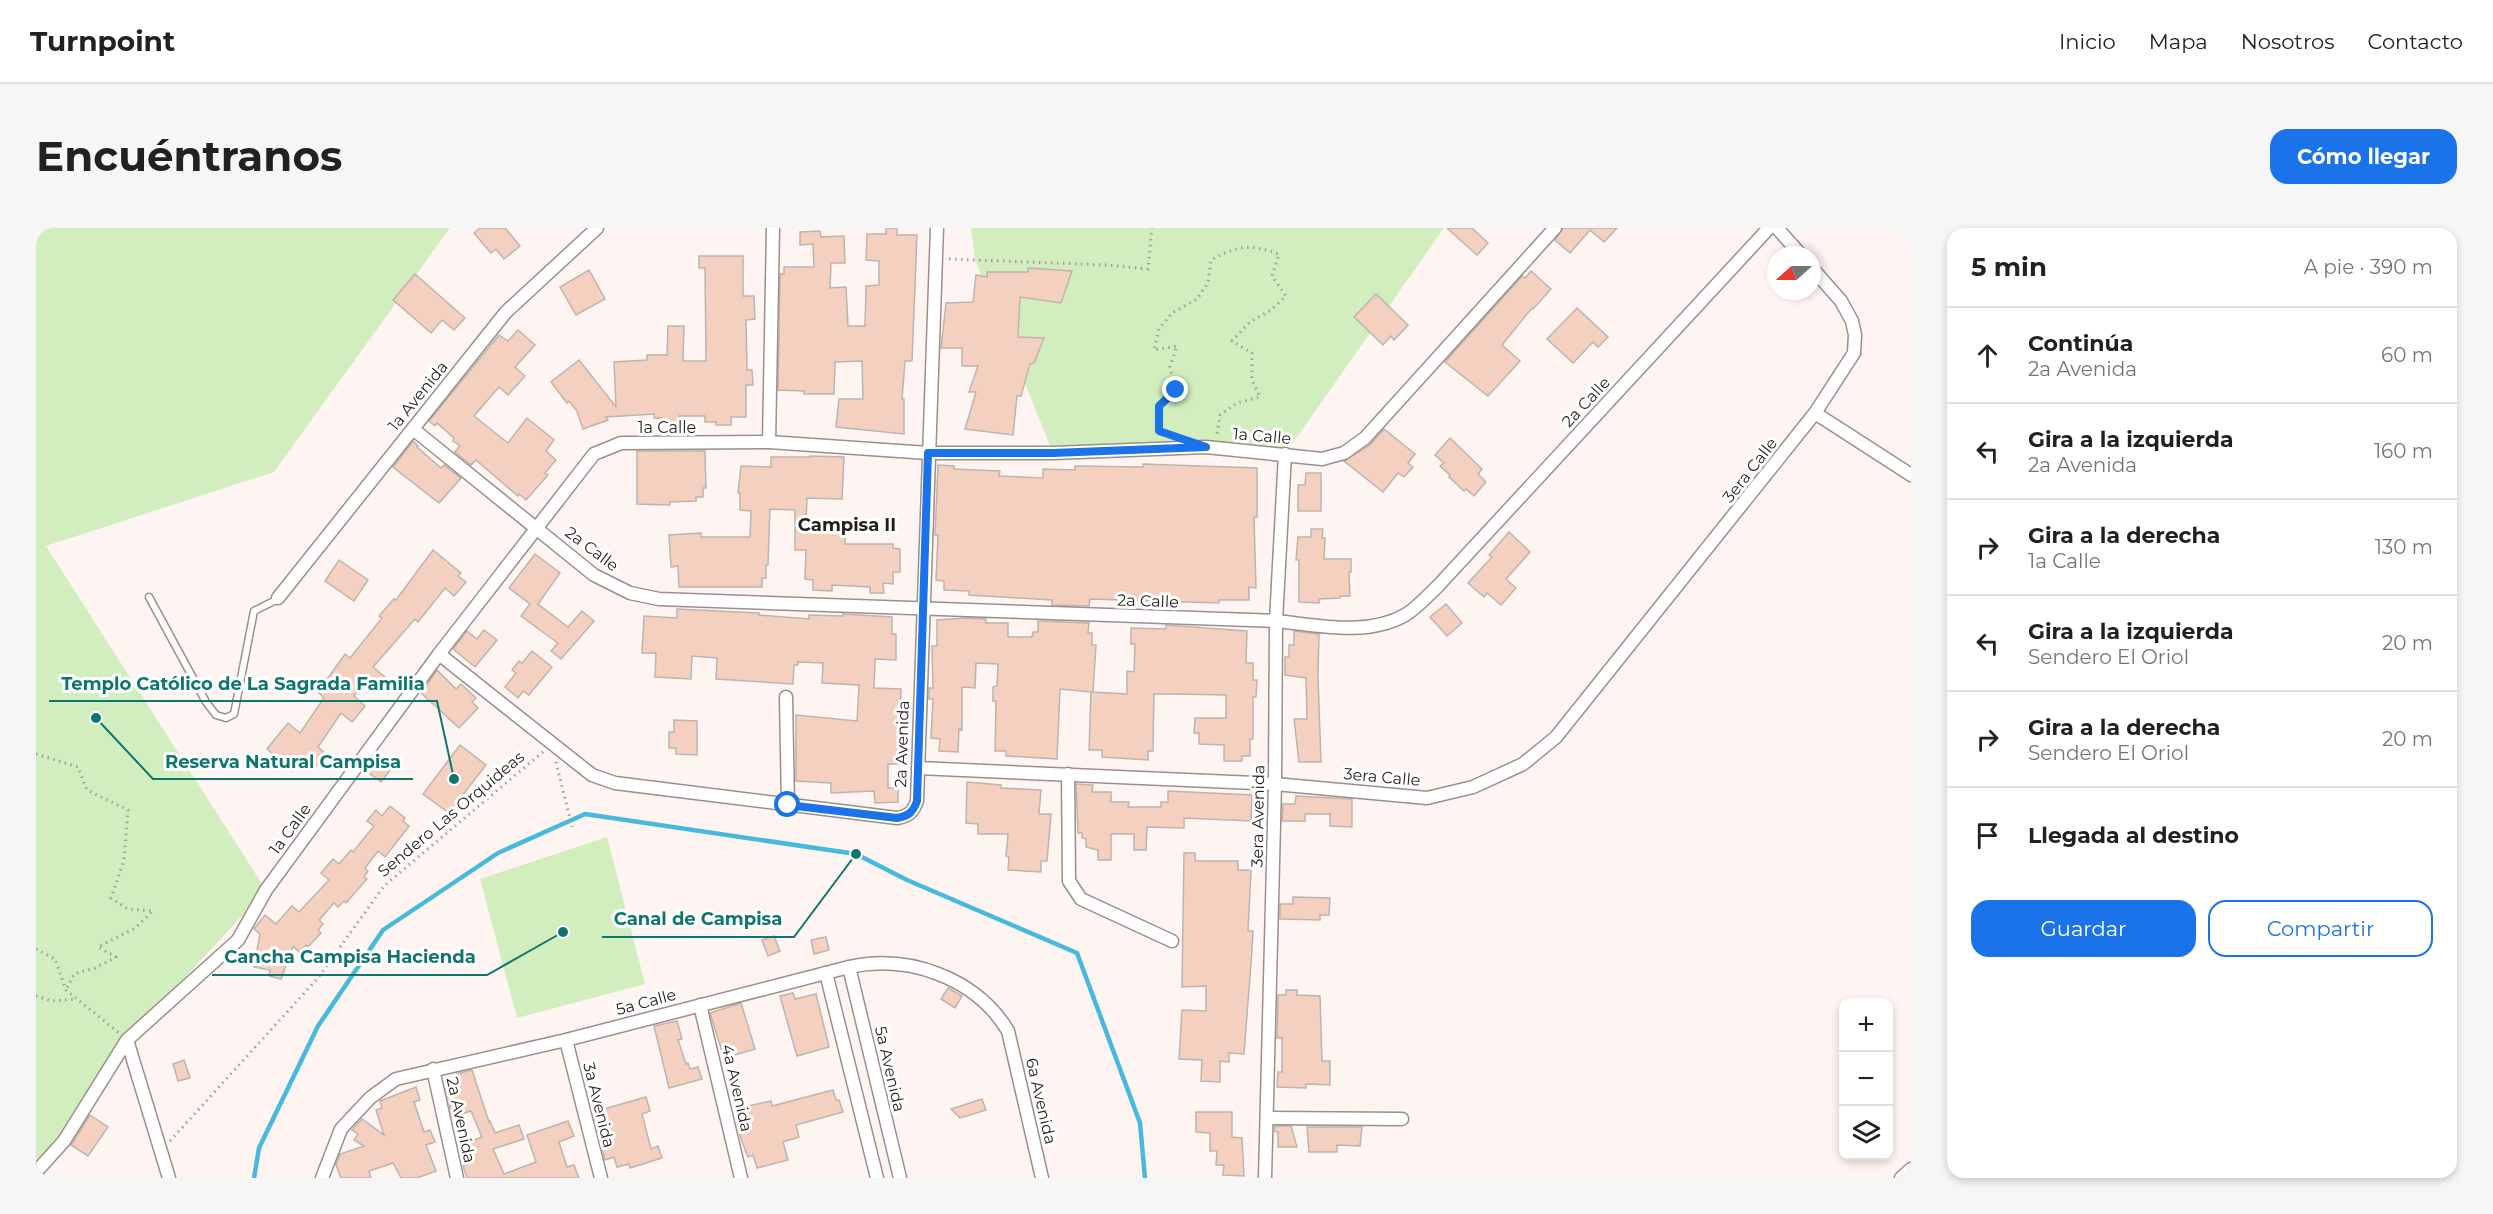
<!DOCTYPE html>
<html lang="es">
<meta charset="utf-8">
<style>
:root{--surface:#fff;--page:#f6f6f6;--text:#202124;--muted:#757577;--line:#e0e0e0;--accent:#1a73e8}
body{margin:0;font-family:Montserrat,sans-serif;background:var(--page);color:var(--text)}
.controls{position:absolute;right:18px;bottom:18px;display:grid;overflow:hidden;border-radius:12px;box-shadow:0 3px 9px #0003}
.controls button{width:54px;height:54px;display:grid;place-items:center;padding:0;border:0;border-bottom:2px solid var(--line);background:var(--surface);color:var(--text);font:30px sans-serif}
.compass{position:absolute;left:1731px;top:18px;width:54px;height:54px;border-radius:50%;background:var(--surface);box-shadow:0 3px 9px #0003;rotate:249deg}
.stop{position:absolute;width:18px;height:18px;margin:-14px;border:4px solid #1a73e8;border-radius:50%;background:#fff}
.stop.end{background:#1a73e8;border-color:#fff;box-shadow:0 2px 6px #0008}
.list{margin:0;padding:0;list-style:none}
h2{display:flex;justify-content:space-between;align-items:center;height:78px;margin:0;padding:0 24px;font-size:26px}
h2 small{font-size:20px;font-weight:400;color:var(--muted)}
.list li{display:grid;grid-template-columns:39px 1fr auto;gap:18px;align-items:center;box-sizing:border-box;height:96px;padding:0 24px;border-top:2px solid var(--line)}
.list b{display:block;font-size:22px;white-space:nowrap}
.list p{margin:0;font-size:20px;white-space:nowrap;color:var(--muted)}
.list em{font-size:20px;font-style:normal;color:var(--muted)}
.actions{display:flex;gap:12px;padding:18px 24px}
.actions a{flex:1;padding:14px 0;border:2px solid var(--accent);border-radius:18px;text-align:center;font-size:21px;color:var(--accent)}
.actions .main{background:var(--accent);color:#fff}
.icon{flex:none;width:33px;height:33px;fill:none;stroke:currentColor;stroke-width:2;stroke-linecap:round;stroke-linejoin:round}
.map{position:relative;flex:none;width:1875px;height:950px;overflow:hidden;border-radius:18px}
header{display:flex;align-items:center;gap:36px;box-sizing:border-box;height:84px;padding:0 30px;background:var(--surface);border-bottom:2px solid var(--line)}
header strong{font-size:28px}
nav{display:flex;gap:33px;margin-inline-start:auto;font-size:21px}
.intro{display:flex;align-items:center;justify-content:space-between;box-sizing:border-box;height:144px;padding:0 36px}
h1{margin:0;font-size:42px}
.button{padding:15px 27px;border-radius:18px;background:var(--accent);color:#fff;font-size:21px;font-weight:700}
main{display:flex;gap:36px;padding:0 36px}
aside{flex:1;background:var(--surface);border-radius:18px;box-shadow:0 3px 9px #0003}
.map>svg:first-child{display:block}
.green{fill:#d3eebe}
.lines{fill:none;stroke-linecap:round;stroke-linejoin:round}
.stream{stroke:#48b9de;stroke-width:4.5}
.building{fill:#f3d0c0;stroke:#c0b3ad;stroke-width:1.5}
.service-casing{stroke:#9c8f8a;stroke-width:9}
.minor-casing{stroke:#9c8f8a;stroke-width:15}
.path{stroke:#a49c9a;stroke-width:3;stroke-dasharray:1.5 4.5;stroke-linecap:butt}
.service{stroke:#fff;stroke-width:6}
.minor{stroke:#fff;stroke-width:12}
.route{stroke:#1a73e8;stroke-width:8}
.labels{text-anchor:middle;dominant-baseline:central;stroke-width:6;stroke-linejoin:round;paint-order:stroke}
.street-label{font-size:16px;fill:#231e1c;stroke:#fff}
.neighbourhood-label{font-size:18px;font-weight:bold;fill:#231e1c;stroke:#fff}
.leader{fill:none;stroke:#0f766e;stroke-width:2}
.callout-dot{fill:#0f766e;stroke:#fff;stroke-width:2}
.callout-label{font-size:18px;text-anchor:middle;font-weight:bold;fill:#0f766e;stroke:#fff;stroke-width:6;stroke-linejoin:round;paint-order:stroke}
</style>
<header>
<strong>Turnpoint</strong>
<nav><a>Inicio</a><a>Mapa</a><a>Nosotros</a><a>Contacto</a></nav>
</header>
<div class="intro"><h1>Encuéntranos</h1><a class="button">Cómo llegar</a></div>
<main>
<div class="map">
<svg width="1875" height="950" viewBox="0 0 1875 950">
<rect width="100%" height="100%" fill="#fef5f2"/>
<g class="green">
<polygon points="0,0 414,0 238,244 10,318 230,662 91,812 0,944"/>
<polygon points="935,0 1408,0 1249,226 1017,225 939,32"/>
<polygon points="571,609 609,756 481,790 444,651"/>
</g>
<g class="lines">
<polyline class="stream" points="218,950 223,920 282,798 347,702 462,625 549,586 820,626 871,652 1041,725 1104,895 1109,950"/>
</g>
<g class="building">
<polygon points="444,0 469,0 484,18 468,31 460,21 455,25 438,5"/>
<polygon points="850,0 861,0 861,7 881,7 876,133 869,133 866,171 868,171 868,206 800,199 803,171 827,171 826,133 799,134 798,166 768,166 768,163 742,162 744,46 748,46 748,39 778,39 777,16 764,17 764,4 784,3 785,9 808,8 809,35 795,35 794,60 810,59 812,98 829,98 830,58 843,57 843,33 830,32 831,6 850,6"/>
<polygon points="1411,0 1436,0 1452,15 1441,27"/>
<polygon points="1527,0 1581,0 1568,14 1554,2 1534,25 1519,12"/>
<polygon points="663,28 707,28 707,68 718,68 719,91 710,92 711,142 716,142 717,157 710,157 710,189 695,189 695,197 680,197 680,194 669,194 669,188 643,188 643,196 626,196 626,190 618,190 618,186 570,189 572,192 547,201 541,183 533,173 531,175 515,154 543,132 580,179 578,134 611,132 611,127 631,127 632,98 648,98 647,133 670,133 669,40 663,40"/>
<polygon points="992,40 1036,43 1025,75 984,69 982,109 1008,110 998,135 994,136 985,168 981,168 977,207 929,201 940,164 933,164 942,138 926,138 926,120 905,120 910,75 937,74 940,47 951,49 951,44 992,44"/>
<polygon points="553,42 569,71 540,87 524,59"/>
<polygon points="1495,43 1515,61 1497,81 1496,80 1466,117 1484,133 1452,168 1409,134 1486,48 1489,50"/>
<polygon points="379,46 429,90 418,102 406,92 395,105 357,72"/>
<polygon points="1340,66 1372,97 1358,112 1355,108 1347,117 1318,89"/>
<polygon points="1541,80 1572,109 1562,119 1557,114 1537,135 1511,111"/>
<polygon points="482,102 499,117 479,139 489,148 472,167 463,159 438,188 472,215 491,190 518,212 510,223 520,232 509,245 512,247 490,272 483,266 482,268 440,232 435,237 419,224 424,218 417,213 418,210 401,195 399,198 393,193 463,107 472,113"/>
<polygon points="1348,201 1379,226 1372,235 1377,239 1368,249 1362,245 1347,264 1308,233 1334,217"/>
<polygon points="1414,210 1446,241 1442,246 1450,254 1438,268 1430,261 1428,263 1413,249 1414,247 1404,238 1408,235 1399,227"/>
<polygon points="377,213 382,218 381,219 405,240 408,237 425,250 403,275 357,239"/>
<polygon points="601,223 669,223 670,260 667,260 667,269 660,269 660,273 634,274 634,277 601,276"/>
<polygon points="774,228 808,229 806,271 771,270 770,295 810,294 809,316 857,316 857,320 864,321 864,344 857,344 857,356 847,355 848,365 834,365 834,359 796,357 796,363 777,362 777,352 769,351 770,322 759,322 759,282 734,281 732,337 730,337 730,350 726,350 726,359 643,359 642,338 635,339 633,307 665,305 665,309 714,309 715,283 704,282 704,265 702,265 705,238 735,239 735,229 774,229"/>
<polygon points="1107,236 1221,240 1221,289 1218,289 1220,360 1213,359 1213,372 1183,372 1183,375 1054,371 1053,378 1016,377 1016,372 933,367 933,363 908,362 908,353 900,352 902,307 899,307 902,237 918,238 918,241 964,243 963,248 1007,250 1007,241 1039,242 1039,238 1107,239"/>
<polygon points="1270,245 1285,245 1285,283 1262,283 1262,257 1269,257"/>
<polygon points="1275,301 1287,301 1286,310 1289,310 1288,331 1315,331 1315,344 1313,344 1314,368 1304,368 1304,370 1283,371 1283,375 1263,374 1263,332 1260,332 1262,309 1275,309"/>
<polygon points="1473,304 1494,324 1470,351 1480,360 1465,377 1451,365 1448,369 1432,355 1456,329 1453,327"/>
<polygon points="397,322 425,345 422,348 430,354 418,368 409,360 382,394 379,391 337,439 349,449 341,458 331,450 318,468 329,478 316,494 305,485 282,519 290,526 280,538 268,528 257,543 231,521 252,495 264,505 288,470 282,464 309,426 314,430 346,390 343,388 358,371 360,372"/>
<polygon points="499,326 524,345 502,376 532,399 546,383 558,393 525,431 515,423 522,415 485,388 494,376 473,360"/>
<polygon points="303,332 332,352 318,373 289,353"/>
<polygon points="1410,376 1426,395 1411,408 1394,389"/>
<polygon points="641,381 723,385 723,387 773,391 773,387 807,388 807,386 856,389 856,406 860,406 860,432 839,431 838,460 865,461 863,536 852,536 852,560 862,560 862,574 839,575 838,563 795,565 795,555 760,553 760,487 821,493 823,457 786,455 787,435 762,434 762,437 758,437 757,456 680,451 681,430 656,428 655,451 619,449 620,425 606,425 608,388 641,390"/>
<polygon points="930,390 950,391 950,395 972,395 972,409 996,409 997,404 1002,404 1002,393 1053,395 1052,405 1056,405 1056,417 1060,417 1057,464 1091,466 1091,443 1098,444 1099,416 1095,416 1095,400 1130,401 1130,397 1211,403 1210,435 1217,435 1217,452 1221,452 1220,469 1217,469 1217,511 1214,511 1214,528 1206,528 1206,533 1188,533 1188,517 1163,516 1163,505 1158,505 1159,490 1190,490 1190,467 1137,466 1118,466 1117,523 1112,523 1112,532 1066,529 1066,522 1053,522 1055,464 1024,461 1021,531 970,528 970,523 959,523 960,473 957,473 957,459 961,458 962,436 940,435 939,460 926,459 926,502 923,501 922,524 903,523 904,511 895,510 897,471 893,471 893,460 897,460 896,418 901,418 901,392"/>
<polygon points="448,402 461,412 439,439 417,421 431,403 441,411"/>
<polygon points="1258,403 1283,406 1282,448 1285,534 1263,534 1258,491 1271,491 1270,450 1249,447 1249,429 1253,429 1253,417 1258,417"/>
<polygon points="496,423 516,439 493,467 487,463 482,470 469,459 480,445 476,442 483,433 486,435"/>
<polygon points="401,442 420,461 425,456 440,470 436,474 442,480 423,500 385,465"/>
<polygon points="638,492 661,493 661,527 640,526 640,520 633,520 633,504 638,504"/>
<polygon points="424,517 450,537 413,585 387,566"/>
<polygon points="341,525 358,537 345,554 329,542"/>
<polygon points="931,554 965,557 965,560 1005,562 1003,586 1015,586 1011,633 1005,633 1005,644 972,642 973,629 970,628 972,606 942,606 942,596 930,595"/>
<polygon points="1040,556 1057,557 1056,564 1075,564 1075,574 1093,574 1092,579 1125,579 1125,574 1132,574 1132,563 1216,567 1215,593 1148,590 1148,600 1111,599 1110,622 1098,622 1098,606 1075,606 1075,632 1062,632 1062,622 1050,619 1050,611 1046,610 1046,605 1042,605"/>
<polygon points="1260,568 1316,571 1316,599 1294,598 1294,586 1269,586 1269,593 1246,593 1247,576 1259,576"/>
<polygon points="354,578 369,590 367,593 373,598 349,629 342,623 329,640 332,643 328,649 331,651 310,675 308,673 302,679 298,675 283,692 287,696 282,702 285,705 272,719 270,717 263,724 257,718 245,751 233,748 234,742 218,739 224,706 218,701 229,687 240,696 256,678 263,684 293,652 285,645 297,631 303,636 315,622 317,624 338,598 331,593 340,582 346,588"/>
<polygon points="1148,625 1159,625 1159,633 1202,633 1202,642 1215,642 1212,703 1217,703 1216,722 1208,826 1193,825 1193,834 1184,833 1184,854 1165,853 1166,832 1143,831 1146,782 1170,783 1170,758 1146,759"/>
<polygon points="1257,669 1294,670 1293,687 1284,687 1284,692 1244,691 1244,676 1257,676"/>
<polygon points="738,708 744,723 732,728 726,712"/>
<polygon points="790,709 793,722 778,726 775,712"/>
<polygon points="912,760 926,768 919,780 905,771"/>
<polygon points="1250,762 1261,762 1261,767 1284,768 1286,833 1294,833 1294,857 1270,856 1270,860 1241,859 1242,844 1246,844 1246,810 1241,810 1242,767 1250,767"/>
<polygon points="757,765 759,771 780,766 793,819 761,828 744,768"/>
<polygon points="705,775 719,821 688,830 674,785"/>
<polygon points="641,793 646,811 642,812 650,836 652,835 654,841 662,839 666,851 633,860 618,798"/>
<polygon points="148,832 154,850 142,853 137,836"/>
<polygon points="436,842 453,894 454,893 459,905 483,897 488,911 457,921 468,946 500,934 491,907 532,893 538,908 523,914 531,939 538,937 543,950 431,950 427,938 432,936 427,925 431,923 428,916 446,909 435,883 416,889 410,861 423,856 420,846"/>
<polygon points="380,859 384,872 378,874 388,904 394,902 399,914 390,917 400,943 381,950 365,950 357,935 333,943 335,950 305,950 300,937 304,926 328,918 318,912 322,906 316,902 326,891 348,907 340,882 346,880 344,873"/>
<polygon points="797,862 800,872 803,872 807,884 760,897 763,909 747,914 752,932 721,940 717,927 712,929 705,911 701,894 706,893 703,880 735,873 736,878"/>
<polygon points="610,869 614,883 606,886 615,921 622,918 626,930 594,940 593,936 581,939 578,929 569,932 557,884"/>
<polygon points="946,871 950,882 924,890 915,881"/>
<polygon points="1160,884 1196,884 1196,909 1206,910 1208,948 1187,947 1188,937 1180,937 1181,923 1174,923 1174,905 1160,904"/>
<polygon points="54,887 72,899 52,928 35,917"/>
<polygon points="1239,898 1255,898 1261,919 1242,919 1242,904 1238,903"/>
<polygon points="1271,899 1326,899 1324,918 1301,917 1301,924 1273,924"/>
</g>
<g class="lines">
<defs>
<polyline id="service" points="113,369 170,474 180,487 190,490 198,486 218,383 242,371"/>
<g id="minor">
<polyline points="1741,0 1765,27"/>
<polyline points="1779,185 1875,247"/>
<path d="M 377,201 L 558,347 L 594,365 L 623,371 L 1240,393 C 1281,397 1331,409 1369,387 C 1381,380 1391,368 1401,359 L 1733,0"/>
<polyline points="733,214 737,0"/>
<polyline points="242,370 470,84 561,0"/>
<path d="M 403,426 L 556,547 L 579,555 L 861,590 C 873,588 877,584 881,573 L 901,0"/>
<polyline points="750,469 752,577"/>
<polyline points="882,540 1239,556 1391,570 1437,559 1487,536 1520,509 1779,185 1818,125 1819,107 1816,93 1805,73 1776,40"/>
<polyline points="1032,546 1033,653 1045,671 1136,713"/>
<polyline points="813,739 864,950"/>
<polyline points="790,745 841,950"/>
<polyline points="664,777 705,950"/>
<polyline points="91,812 133,950"/>
<polyline points="530,812 565,950"/>
<polyline points="397,841 421,950"/>
<polyline points="1232,890 1366,891"/>
<polyline points="0,944 28,913 91,812 202,712 230,662 403,426 558,226 585,215 733,214 892,225 1017,225 1170,219 1286,231 1308,225 1329,210 1519,0"/>
<path d="M 286,950 L 305,901 L 334,870 L 360,851 L 530,812 L 813,739 C 873,726 940,750 972,803 L 1006,950"/>
<polyline points="1229,950 1239,556 1240,393 1249,226"/>
<polyline points="1865,950 1875,941"/>
</g>
</defs>
<use href="#service" class="service-casing"/>
<use href="#minor" class="minor-casing"/>
<g class="path">
<polyline points="913,31 1071,37 1112,41 1116,0"/>
<path d="M 1135,206 L 1123,203 L 1123,178 L 1140,162 L 1134,139 L 1141,118 L 1118,122 L 1123,101 L 1136,85 L 1161,71 L 1172,55 L 1175,32 C 1202,17 1214,16 1243,26 L 1236,48 L 1250,68 L 1235,82 L 1214,94 L 1196,113 L 1216,125 L 1216,152 L 1224,169 L 1201,175 L 1184,187 L 1181,207"/>
<polyline points="0,526 42,539 51,562 92,582 88,632 75,670 92,681 117,683 99,700 62,719 80,729 59,740 38,746 30,762"/>
<polyline points="520,534 536,599"/>
<polyline points="0,721 19,731 30,762 83,805"/>
<polyline points="0,768 16,773 40,771"/>
<polyline points="134,913 281,751 348,658 508,523"/>
</g>
<use href="#service" class="service"/>
<use href="#minor" class="minor"/>
</g>
<g class="lines">
<path class="route" d="M 752,577 L 861,590 C 873,588 877,584 881,573 L 892,225 L 1017,225 L 1170,219 L 1123,203 L 1123,178 L 1140,162"/>
</g>
<g class="labels">
<g class="street-label">
<text transform="translate(382 168) rotate(-51)">1a Avenida</text>
<text transform="translate(1550 174) rotate(-47)">2a Calle</text>
<text x="631" y="199">1a Calle</text>
<text transform="translate(1226 208) rotate(5)">1a Calle</text>
<text transform="translate(1714 242) rotate(-52)">3era Calle</text>
<text transform="translate(556 321) rotate(37)">2a Calle</text>
<text transform="translate(1112 373) rotate(2)">2a Calle</text>
<text transform="translate(866 516) rotate(-88)">2a Avenida</text>
<text transform="translate(1346 549) rotate(5)">3era Calle</text>
<text transform="translate(415 586) rotate(-40)">Sendero Las Orquideas</text>
<text transform="translate(1222 588) rotate(-89)">3era Avenida</text>
<text transform="translate(254 601) rotate(-54)">1a Calle</text>
<text transform="translate(610 774) rotate(-15)">5a Calle</text>
<text transform="translate(854 841) rotate(77)">5a Avenida</text>
<text transform="translate(701 860) rotate(77)">4a Avenida</text>
<text transform="translate(1005 873) rotate(77)">6a Avenida</text>
<text transform="translate(563 877) rotate(76)">3a Avenida</text>
<text transform="translate(425 892) rotate(78)">2a Avenida</text>
</g>
<g class="neighbourhood-label">
<text x="811" y="297">Campisa II</text>
</g>
</g>
<path class="leader" d="M418 551L401 473H13M60 490L117 551H377M820 626L758 709H566M527 704L451 747H176"/>
<g class="callout-dot">
<circle cx="418" cy="551" r="6"/>
<circle cx="60" cy="490" r="6"/>
<circle cx="820" cy="626" r="6"/>
<circle cx="527" cy="704" r="6"/>
</g>
<g class="callout-label">
<text x="207" y="462">Templo Católico de La Sagrada Familia</text>
<text x="247" y="540">Reserva Natural Campisa</text>
<text x="662" y="697">Canal de Campisa</text>
<text x="314" y="735">Cancha Campisa Hacienda</text>
</g>
</svg>
<div class="controls">
<button>+</button>
<button>−</button>
<button><svg class="icon" aria-label="layers" viewBox="0 0 24 24"><path d="M12 4l9 5-9 5-9-5zM3 14l9 5 9-5"/></svg></button>
</div>
<svg class="compass" viewBox="-18 -18 36 36"><path d="M0-13l5 13h-10z" fill="#e53935"/><path d="M0 13l5-13h-10z" fill="#757577"/></svg>
<div class="stop" style="left:752px;top:577px"></div>
<div class="stop end" style="left:1140px;top:162px"></div>
</div>
<aside>
<h2>5 min<small>A pie · 390 m</small></h2>
<ul class="list">
<li><svg class="icon" aria-label="ahead" viewBox="0 0 24 24"><path d="M12 20V5M6 11l6-6 6 6"/></svg><div><b>Continúa</b><p>2a Avenida</p></div><em>60 m</em></li>
<li><svg class="icon" aria-label="left" viewBox="0 0 24 24"><path d="M17 20v-9H6M10 6l-5 5 5 5"/></svg><div><b>Gira a la izquierda</b><p>2a Avenida</p></div><em>160 m</em></li>
<li><svg class="icon" aria-label="right" viewBox="0 0 24 24"><path d="M7 20v-9h11M14 6l5 5-5 5"/></svg><div><b>Gira a la derecha</b><p>1a Calle</p></div><em>130 m</em></li>
<li><svg class="icon" aria-label="left" viewBox="0 0 24 24"><path d="M17 20v-9H6M10 6l-5 5 5 5"/></svg><div><b>Gira a la izquierda</b><p>Sendero El Oriol</p></div><em>20 m</em></li>
<li><svg class="icon" aria-label="right" viewBox="0 0 24 24"><path d="M7 20v-9h11M14 6l5 5-5 5"/></svg><div><b>Gira a la derecha</b><p>Sendero El Oriol</p></div><em>20 m</em></li>
<li><svg class="icon" aria-label="arrive" viewBox="0 0 24 24"><path d="M6 21V4h12l-3 4 3 4H6"/></svg><div><b>Llegada al destino</b></div></li>
</ul>
<div class="actions"><a class="main">Guardar</a><a>Compartir</a></div>
</aside>
</main>
